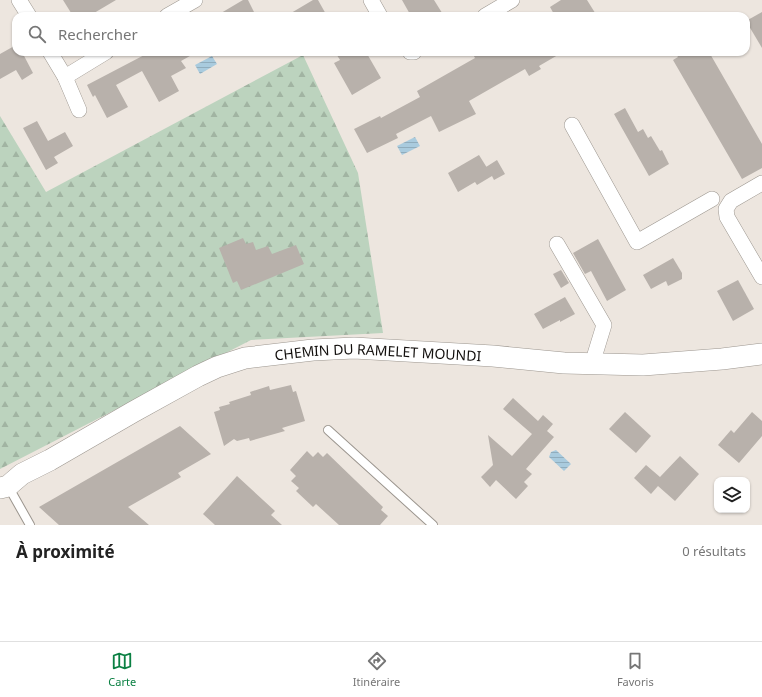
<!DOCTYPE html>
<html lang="fr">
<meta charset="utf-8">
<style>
:root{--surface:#fff;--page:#f6f6f6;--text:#222;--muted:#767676;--line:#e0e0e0;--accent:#0b8043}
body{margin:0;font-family:"Noto Sans",sans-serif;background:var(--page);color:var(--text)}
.controls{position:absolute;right:12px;bottom:12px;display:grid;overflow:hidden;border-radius:8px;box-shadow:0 1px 3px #0004}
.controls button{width:36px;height:36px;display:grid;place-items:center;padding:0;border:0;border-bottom:1px solid var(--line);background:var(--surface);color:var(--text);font:20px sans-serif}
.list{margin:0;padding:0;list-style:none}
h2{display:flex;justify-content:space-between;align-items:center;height:52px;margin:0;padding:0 16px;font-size:17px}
h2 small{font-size:13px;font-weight:400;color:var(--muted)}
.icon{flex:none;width:22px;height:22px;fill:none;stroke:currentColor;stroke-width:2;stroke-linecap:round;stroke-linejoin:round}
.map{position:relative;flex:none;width:762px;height:525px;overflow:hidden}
.search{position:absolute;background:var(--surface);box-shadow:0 1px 3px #0004;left:12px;right:12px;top:12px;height:44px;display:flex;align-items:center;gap:10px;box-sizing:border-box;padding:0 14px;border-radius:12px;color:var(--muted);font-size:15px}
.sheet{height:116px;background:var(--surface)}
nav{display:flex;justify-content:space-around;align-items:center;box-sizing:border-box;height:56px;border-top:1px solid var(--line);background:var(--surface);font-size:11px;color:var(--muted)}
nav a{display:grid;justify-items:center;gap:2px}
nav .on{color:var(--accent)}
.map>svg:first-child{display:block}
.forest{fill:url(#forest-firs)}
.water{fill:url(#water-rules)}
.building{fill:#b8b1ab}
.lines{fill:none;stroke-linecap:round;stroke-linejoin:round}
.lane-casing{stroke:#9c968f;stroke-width:10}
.street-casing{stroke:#9c968f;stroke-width:16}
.secondary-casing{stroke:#9c968f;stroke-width:22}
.lane{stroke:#fff;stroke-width:8}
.street{stroke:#fff;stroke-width:15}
.secondary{stroke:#fff;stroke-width:21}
.labels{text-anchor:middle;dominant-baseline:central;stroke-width:3;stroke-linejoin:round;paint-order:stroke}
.street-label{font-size:14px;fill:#110e0c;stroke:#ede6df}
</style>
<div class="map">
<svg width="762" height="525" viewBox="0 0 762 525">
<defs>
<pattern id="forest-firs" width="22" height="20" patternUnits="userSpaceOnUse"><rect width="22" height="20" fill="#bcd3be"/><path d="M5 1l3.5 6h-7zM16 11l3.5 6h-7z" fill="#a1b4a2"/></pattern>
<pattern id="water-rules" width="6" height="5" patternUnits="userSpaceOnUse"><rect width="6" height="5" fill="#a9cbde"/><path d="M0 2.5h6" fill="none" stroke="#90adbd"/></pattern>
</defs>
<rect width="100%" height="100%" fill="#ede6df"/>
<polygon class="forest" points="303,55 358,173 383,333 251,340 0,469 0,116 46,192"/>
<g class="water">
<polygon points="212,56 217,64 200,74 195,65"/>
<polygon points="415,137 420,146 402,155 397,146"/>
<polygon points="556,450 571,464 564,471 549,457 551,452"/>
</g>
<g class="building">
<polygon points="63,0 116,0 89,16 73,16"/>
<polygon points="243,0 248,0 256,16 216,16"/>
<polygon points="313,0 318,0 327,16 286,16"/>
<polygon points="402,0 434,0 444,16 411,16"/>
<polygon points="561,0 587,0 597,16 555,16 550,7"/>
<polygon points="762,12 762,48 746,21"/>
<polygon points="16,45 16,52 22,52 33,73 22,80 16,70 0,79 0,54"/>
<polygon points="150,52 197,52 181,61 186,68 171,76 179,91 159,102 142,71 116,85 128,107 107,118 95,95 93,97 87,85"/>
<polygon points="335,52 366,52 381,78 352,95 334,63 340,60"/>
<polygon points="472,52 563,52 539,66 541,69 529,76 525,69 469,101 476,114 439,132 431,116 396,134 398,138 367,153 354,129 380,116 381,118 420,97 417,91 475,58"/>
<polygon points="675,52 709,52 762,144 762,168 742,179 673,60 678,57"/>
<polygon points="625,108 638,132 643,129 648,138 651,136 660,151 662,150 669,164 649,176 614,114"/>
<polygon points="37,121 48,141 65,132 73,146 54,157 58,163 46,170 23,128"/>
<polygon points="479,155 489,171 486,167 497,160 505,174 494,180 492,176 477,185 475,182 458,192 448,173"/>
<polygon points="243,238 246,244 253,242 256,250 268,246 272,254 296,245 304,264 241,290 237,281 233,283 219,248"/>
<polygon points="598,239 626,290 607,301 591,271 585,274 573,253"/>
<polygon points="673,258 682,273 682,279 668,286 666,281 651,289 643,275"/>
<polygon points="561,270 569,283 561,288 553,274"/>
<polygon points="738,280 754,309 733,321 717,291"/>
<polygon points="565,297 575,314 560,322 560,320 543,329 534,314"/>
<polygon points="291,385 293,392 296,391 305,421 282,428 285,431 250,441 249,438 237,441 234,439 224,446 214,412 220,410 219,407 230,404 229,402 251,395 250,392 269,386 270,390"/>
<polygon points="513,398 538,421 543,415 553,424 547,431 554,437 526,469 532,474 524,482 528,486 516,499 496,480 490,487 481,477 493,465 488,435 512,456 532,434 503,409"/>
<polygon points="625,412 651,436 636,453 609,429"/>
<polygon points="752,412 762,421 762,436 739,463 718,445 731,430 734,433"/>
<polygon points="180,426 211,454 178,473 181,477 128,507 149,525 59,525 39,507"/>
<polygon points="307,451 313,457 318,452 323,457 327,453 383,507 381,510 388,516 380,525 339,525 316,504 313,507 296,491 299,488 291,481 296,476 290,470"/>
<polygon points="680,456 699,474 675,501 658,486 651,494 634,478 646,465 660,477"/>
<polygon points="237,476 275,511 271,515 282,525 215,525 203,514"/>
</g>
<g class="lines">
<defs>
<g id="lane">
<polyline points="328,430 433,525"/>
<polyline points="8,486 30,525"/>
</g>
<g id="street">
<polyline points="19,0 29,16"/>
<polyline points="371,0 380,16"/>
<polyline points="167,16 195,0"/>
<polyline points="485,16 512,0"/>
<polyline points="50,52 65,77 106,52"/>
<polyline points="410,52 414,52"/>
<polyline points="65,77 79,110"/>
<polyline points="572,125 637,242 712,199"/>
<polyline points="762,183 731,201 726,209 727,217 762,277"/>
<polyline points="557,244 604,325 592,364"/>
</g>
<g id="secondary">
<path id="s1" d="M 0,488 L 8,486 L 22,474 L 50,460 L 133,412 L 198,376 L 217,367 L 245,358 L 313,350 L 354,348 L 493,356 L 564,363 L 643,365 L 722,359 L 762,354"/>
</g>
</defs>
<use href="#lane" class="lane-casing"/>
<use href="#street" class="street-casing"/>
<use href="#secondary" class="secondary-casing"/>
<use href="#lane" class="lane"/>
<use href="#street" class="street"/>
<use href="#secondary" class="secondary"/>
</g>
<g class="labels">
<g class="street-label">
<text stroke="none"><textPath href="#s1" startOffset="412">CHEMIN DU RAMELET MOUNDI</textPath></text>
</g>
</g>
</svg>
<div class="controls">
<button><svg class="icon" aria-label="layers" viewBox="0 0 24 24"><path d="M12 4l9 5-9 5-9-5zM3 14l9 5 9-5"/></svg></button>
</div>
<div class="search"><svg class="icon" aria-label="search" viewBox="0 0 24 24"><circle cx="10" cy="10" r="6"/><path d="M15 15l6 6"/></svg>Rechercher</div>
</div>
<section class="sheet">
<h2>À proximité<small>0 résultats</small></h2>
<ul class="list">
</ul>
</section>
<nav>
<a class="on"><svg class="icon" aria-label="map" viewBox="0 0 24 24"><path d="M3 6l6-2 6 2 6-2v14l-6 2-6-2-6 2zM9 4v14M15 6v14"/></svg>Carte</a>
<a><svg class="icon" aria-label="directions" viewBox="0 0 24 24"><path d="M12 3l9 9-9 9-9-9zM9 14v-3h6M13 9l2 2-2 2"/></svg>Itinéraire</a>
<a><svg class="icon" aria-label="saved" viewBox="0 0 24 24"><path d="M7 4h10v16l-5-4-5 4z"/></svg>Favoris</a>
</nav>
